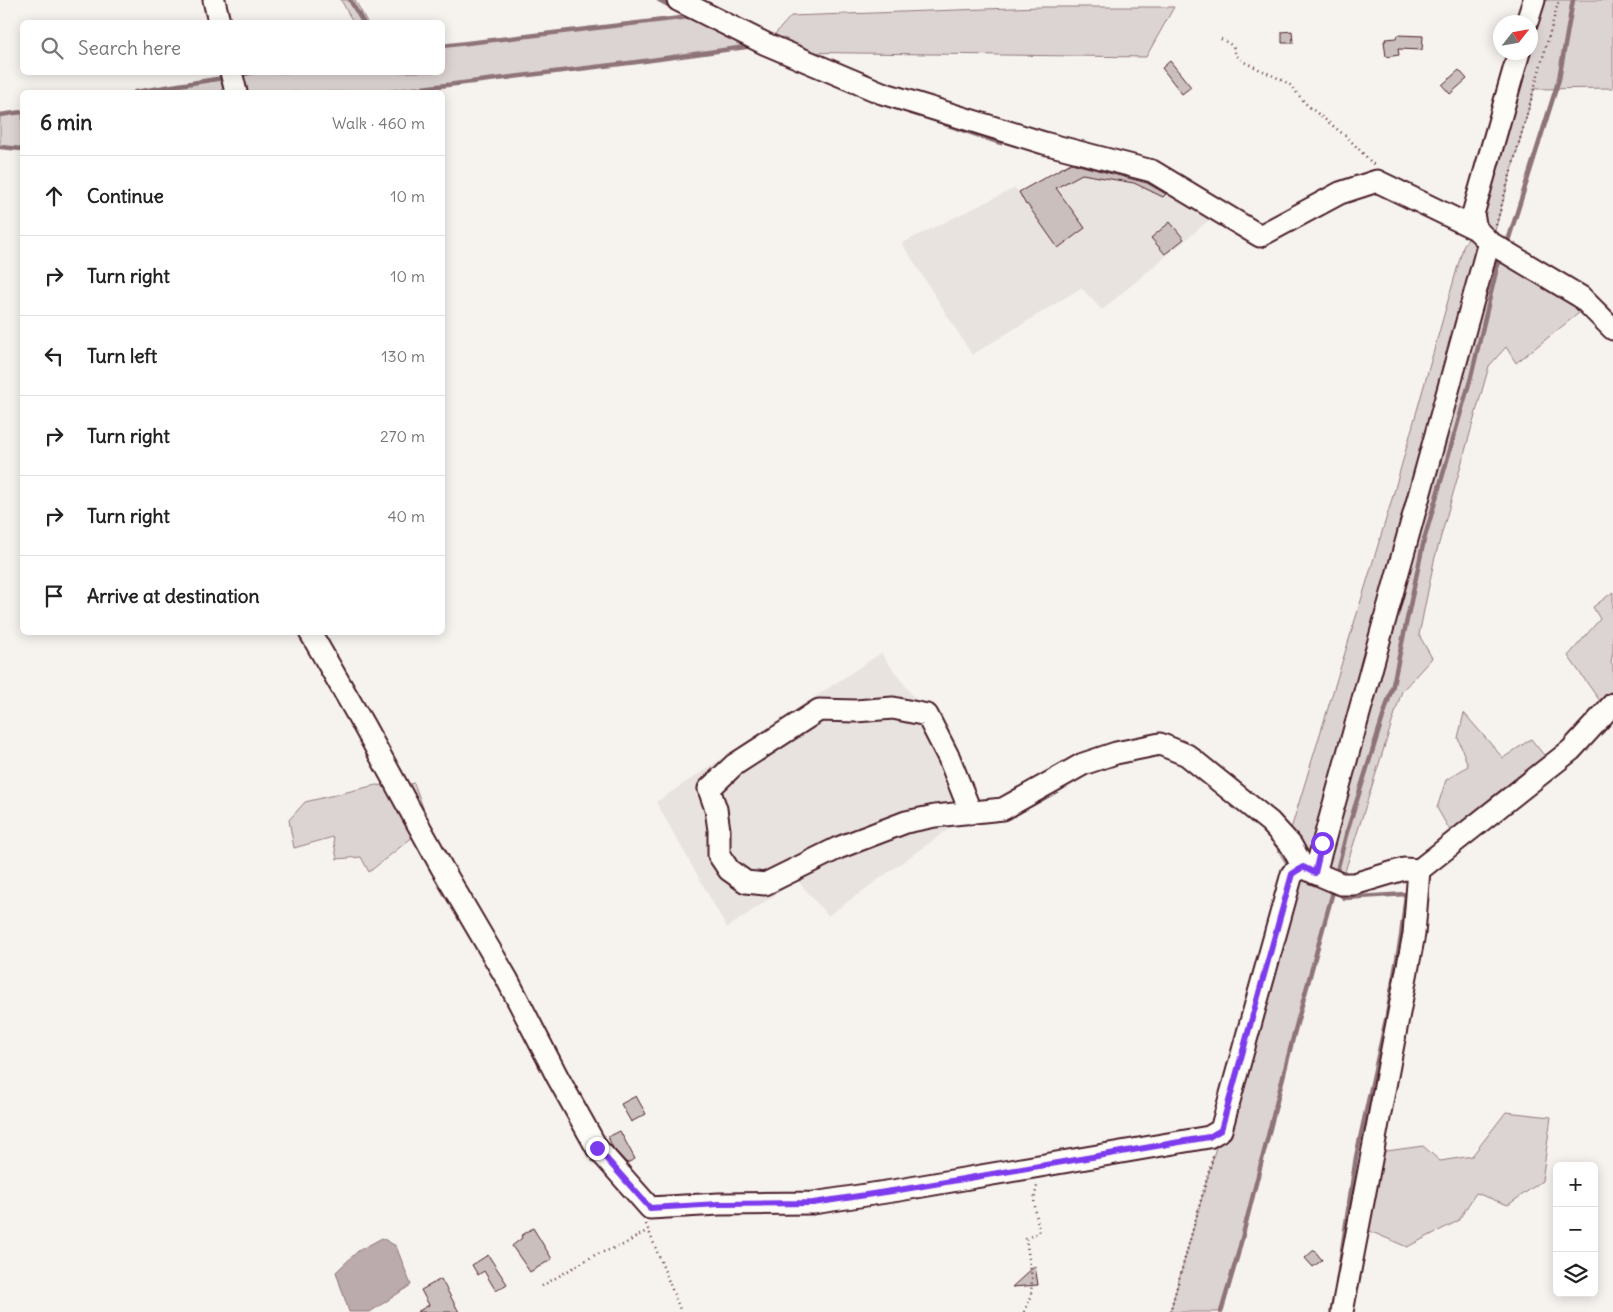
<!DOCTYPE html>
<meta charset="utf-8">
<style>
:root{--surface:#fff;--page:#f6f6f6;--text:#222;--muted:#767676;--line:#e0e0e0}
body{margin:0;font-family:Delius,sans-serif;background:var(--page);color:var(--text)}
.controls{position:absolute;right:15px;bottom:15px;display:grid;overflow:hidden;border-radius:8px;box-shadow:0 2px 12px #0003}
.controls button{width:45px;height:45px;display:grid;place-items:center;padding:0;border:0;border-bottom:1px solid var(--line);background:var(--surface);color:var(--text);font:25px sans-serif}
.compass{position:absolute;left:1493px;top:15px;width:45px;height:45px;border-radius:50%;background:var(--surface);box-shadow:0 2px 12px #0003;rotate:59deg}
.stop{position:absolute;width:15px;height:15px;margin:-11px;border:4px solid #7c3aed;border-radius:50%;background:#fff}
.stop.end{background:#7c3aed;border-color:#fff;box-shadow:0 1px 5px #0008}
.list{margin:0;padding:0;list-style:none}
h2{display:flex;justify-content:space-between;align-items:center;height:65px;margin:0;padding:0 20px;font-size:21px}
h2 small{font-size:16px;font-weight:400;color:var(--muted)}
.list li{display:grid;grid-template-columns:32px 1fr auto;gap:15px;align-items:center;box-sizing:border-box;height:80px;padding:0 20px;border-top:1px solid var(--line)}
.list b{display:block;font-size:19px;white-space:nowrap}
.list em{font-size:16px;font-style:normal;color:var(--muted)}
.icon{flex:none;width:28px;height:28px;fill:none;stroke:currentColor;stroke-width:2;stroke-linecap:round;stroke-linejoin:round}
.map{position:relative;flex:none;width:1613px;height:1312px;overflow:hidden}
.search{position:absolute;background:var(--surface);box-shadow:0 2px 12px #0003;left:20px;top:20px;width:425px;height:55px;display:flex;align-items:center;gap:12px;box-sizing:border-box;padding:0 18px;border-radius:8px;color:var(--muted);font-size:19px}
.panel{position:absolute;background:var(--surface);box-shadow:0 2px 12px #0003;left:20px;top:90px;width:425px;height:545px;border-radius:8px}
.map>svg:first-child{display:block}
.built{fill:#e9e3e0}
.green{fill:#dcd4d2;stroke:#937a7e}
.water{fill:#bbabac;stroke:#8e7378}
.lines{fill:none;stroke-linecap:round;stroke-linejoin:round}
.stream{stroke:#8e7378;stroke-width:4.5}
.building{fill:#cbbfbe;stroke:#4a1f2b}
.minor-casing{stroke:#4a1f2b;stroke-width:25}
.path{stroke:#4a1f2b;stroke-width:2.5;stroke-dasharray:1 4;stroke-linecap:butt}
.minor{stroke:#fdfcf7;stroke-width:21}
.route{stroke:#7c3aed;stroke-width:6}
</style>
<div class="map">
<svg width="1613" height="1312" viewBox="0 0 1613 1312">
<rect width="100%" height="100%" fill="#f6f3ef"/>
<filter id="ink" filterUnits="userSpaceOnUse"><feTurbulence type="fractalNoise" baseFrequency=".02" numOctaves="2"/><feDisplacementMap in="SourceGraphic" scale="10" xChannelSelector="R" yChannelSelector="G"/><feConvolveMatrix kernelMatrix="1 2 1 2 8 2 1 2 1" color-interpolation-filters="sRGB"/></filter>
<g filter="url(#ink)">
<g class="built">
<polygon points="1087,154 1219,212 1102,310 1081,288 972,355 902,243 1015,188 1019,192"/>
<polygon points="881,653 927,715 971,813 828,916 797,880 727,928 656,802"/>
</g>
<g class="green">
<polygon points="341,0 355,0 367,22 353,22"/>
<polygon points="1534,0 1613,0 1613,88 1534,89 1494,234 1489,242 1581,297 1589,305 1516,363 1506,347 1489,366 1434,561 1419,635 1432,658 1402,691 1341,884 1334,889 1293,1037 1238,1254 1221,1312 1170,1312 1292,874 1264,827 1183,759 1145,753 1082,770 1018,811 1003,809 971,813 949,758 975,806 1013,803 1115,746 1163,739 1190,747 1239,787 1290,832 1390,506 1464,244 1476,229 1473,214 1519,53 1530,52 1530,22 1527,22"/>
<polygon points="1040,7 1174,7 1146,57 785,52 766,44 637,62 389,92 135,92 254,73 442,72 443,46 709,15 766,44 791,16"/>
<polygon points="22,112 22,149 0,147 0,115"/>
<polygon points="1613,592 1613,652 1611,662 1613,665 1613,704 1607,711 1568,656 1600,619 1593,607"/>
<polygon points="1464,713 1503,758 1531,739 1552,765 1456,841 1437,808 1446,780 1468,766 1458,738"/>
<polygon points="414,783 429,824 369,872 361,857 337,859 333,837 294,848 289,820 305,802 376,785 397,787"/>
<polygon points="1506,1112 1551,1117 1542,1181 1508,1205 1476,1193 1458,1221 1407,1247 1358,1226 1372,1153 1423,1146 1440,1161 1472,1156"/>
</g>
<polygon class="water" points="382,1238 396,1246 411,1285 370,1312 349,1312 336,1272 358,1251"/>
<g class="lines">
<g class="stream">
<polyline points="350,0 363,22"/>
<polyline points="659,0 674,8"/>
<polyline points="442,46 689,17"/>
<polyline points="240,75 254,72"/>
<polyline points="135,92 223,78"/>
<polyline points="389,92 637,62 753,46"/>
<polyline points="0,115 22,112"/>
<polyline points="945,124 1001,143"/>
<polyline points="0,147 22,149"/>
<polyline points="1508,241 1559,79 1573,0"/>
<polyline points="1336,875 1346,835 1393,685 1424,540 1471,377 1499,259"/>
<polyline points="1221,1312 1238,1254 1294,1034 1334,888 1344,898 1406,894 1401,937 1387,1015 1356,1157 1337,1284"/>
</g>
</g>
<g class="building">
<polygon points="1292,31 1293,43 1282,43 1282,32"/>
<polygon points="1397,35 1423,36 1422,50 1398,49 1399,55 1386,57 1384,41 1386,41 1385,39 1396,38"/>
<polygon points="1170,61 1191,87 1182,94 1162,68"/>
<polygon points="1459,70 1467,79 1450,94 1442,85"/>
<polygon points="1071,163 1147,183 1166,194 1163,197 1134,183 1082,174 1056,188 1085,228 1058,248 1027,204 1026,205 1019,192"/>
<polygon points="1170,222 1184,239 1165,254 1151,238"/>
<polygon points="636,1096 646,1114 631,1122 621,1104"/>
<polygon points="620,1131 635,1159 627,1163 613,1148 608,1137"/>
<polygon points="533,1228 552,1259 530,1272 512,1246 522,1238 521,1236"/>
<polygon points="1314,1250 1322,1260 1313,1267 1305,1258"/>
<polygon points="488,1255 507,1284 496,1291 484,1271 478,1275 472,1265"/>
<polygon points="1035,1266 1038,1285 1012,1287"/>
<polygon points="441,1279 459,1312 417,1312 429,1305 421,1290"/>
</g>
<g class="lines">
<defs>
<g id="minor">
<polyline points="214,0 219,22"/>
<polyline points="678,0 766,44 882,93 1044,143 1152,171 1260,236 1340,193 1377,181 1476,229 1489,242 1581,297 1613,329"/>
<polyline points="1527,22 1534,0"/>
<polyline points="231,72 236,92"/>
<polyline points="1476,229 1473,214 1519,52"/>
<polyline points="310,632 364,726 442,868 507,979 558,1078 597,1148 650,1208 719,1204 813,1203 899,1190 1209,1137 1221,1130 1292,874 1303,867"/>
<polyline points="971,813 949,758 927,715 893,708 856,711 819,710 734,765 709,789 716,809 719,830 719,855 729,870 746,882 765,884 838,848 906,822 935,816 1003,809 1083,764 1116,753 1160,744 1187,755 1270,822 1291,845 1303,867 1315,873 1341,884 1354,884 1404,869 1419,870"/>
<polyline points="1315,873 1489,242"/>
<polyline points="1342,1312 1414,934 1419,870 1571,750 1613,704"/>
</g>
</defs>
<use href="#minor" class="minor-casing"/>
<g class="path">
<polyline points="1221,39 1233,46 1236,55 1244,62 1284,81 1290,85 1307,105 1348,138 1374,165"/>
<polyline points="1496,225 1559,0"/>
<polyline points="646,1224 681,1312"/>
<polyline points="542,1286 595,1255 623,1245 648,1230"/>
<polyline points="1024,1312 1031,1297 1032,1278 1026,1239 1039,1232 1034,1200 1037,1186 1037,1183"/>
<polyline points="1170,1312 1214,1153"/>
</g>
<use href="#minor" class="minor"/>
</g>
</g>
<g class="lines" filter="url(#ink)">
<polyline class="route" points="597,1148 650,1208 719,1204 813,1203 899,1190 1209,1137 1221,1130 1292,874 1303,867 1315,873 1322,843"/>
</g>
</svg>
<div class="controls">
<button>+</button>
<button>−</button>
<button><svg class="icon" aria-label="layers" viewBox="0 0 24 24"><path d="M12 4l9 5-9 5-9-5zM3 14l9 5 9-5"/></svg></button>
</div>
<svg class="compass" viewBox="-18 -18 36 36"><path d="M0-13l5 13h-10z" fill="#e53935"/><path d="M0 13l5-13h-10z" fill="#767676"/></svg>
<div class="stop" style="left:1322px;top:843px"></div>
<div class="stop end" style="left:597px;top:1148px"></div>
<div class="search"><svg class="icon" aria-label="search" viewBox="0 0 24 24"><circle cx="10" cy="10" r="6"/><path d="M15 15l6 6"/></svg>Search here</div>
<section class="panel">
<h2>6 min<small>Walk · 460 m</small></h2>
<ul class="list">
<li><svg class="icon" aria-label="ahead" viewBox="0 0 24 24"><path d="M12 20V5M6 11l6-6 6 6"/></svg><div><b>Continue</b></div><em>10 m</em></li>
<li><svg class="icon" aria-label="right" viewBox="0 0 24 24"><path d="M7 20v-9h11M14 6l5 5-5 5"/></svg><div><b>Turn right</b></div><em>10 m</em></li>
<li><svg class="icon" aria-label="left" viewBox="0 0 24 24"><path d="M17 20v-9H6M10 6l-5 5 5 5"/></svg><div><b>Turn left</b></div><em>130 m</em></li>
<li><svg class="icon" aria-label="right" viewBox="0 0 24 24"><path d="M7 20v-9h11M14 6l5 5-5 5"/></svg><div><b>Turn right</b></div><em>270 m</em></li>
<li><svg class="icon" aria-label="right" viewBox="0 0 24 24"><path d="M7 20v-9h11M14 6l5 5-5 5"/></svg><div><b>Turn right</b></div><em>40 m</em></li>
<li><svg class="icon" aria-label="arrive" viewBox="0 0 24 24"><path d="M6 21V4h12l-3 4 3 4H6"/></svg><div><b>Arrive at destination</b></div></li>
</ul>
</section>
</div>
